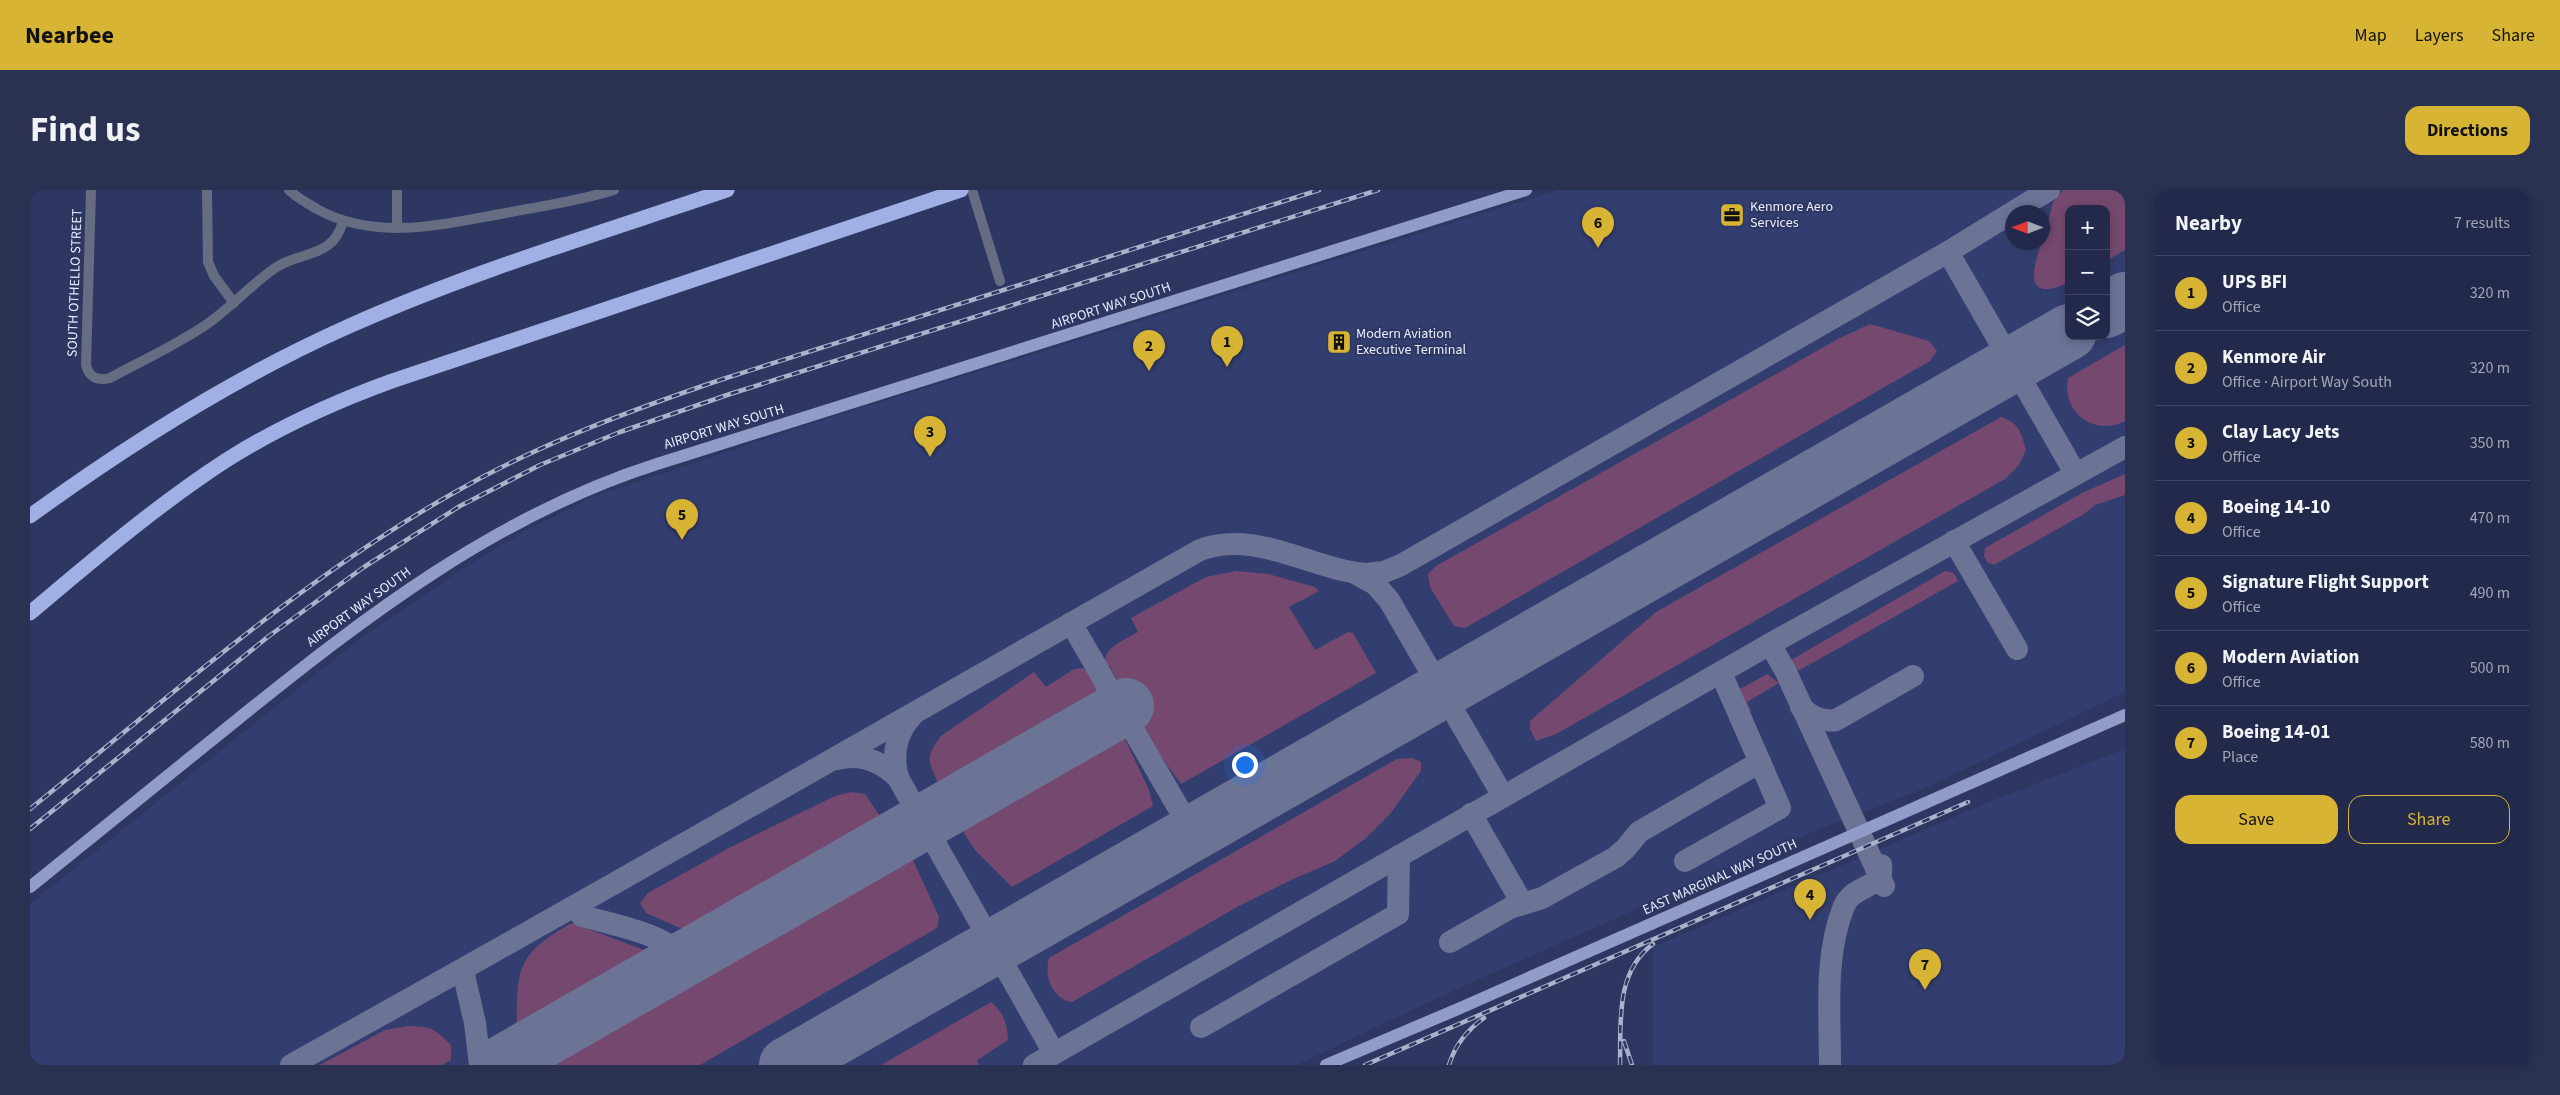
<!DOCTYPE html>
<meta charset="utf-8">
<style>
:root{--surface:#22294a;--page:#2a3151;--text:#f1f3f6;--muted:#a2a6b5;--line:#3f4562;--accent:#d8b434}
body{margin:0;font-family:"Source Sans 3",sans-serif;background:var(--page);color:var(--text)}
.controls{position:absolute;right:15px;top:15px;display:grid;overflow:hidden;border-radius:10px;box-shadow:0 2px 8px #0003}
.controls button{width:45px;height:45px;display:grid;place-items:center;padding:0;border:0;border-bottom:1px solid var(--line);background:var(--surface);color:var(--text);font:25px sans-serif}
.compass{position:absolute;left:1975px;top:15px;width:45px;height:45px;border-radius:50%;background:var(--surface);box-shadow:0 2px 8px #0003;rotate:270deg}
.you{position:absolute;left:1214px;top:574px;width:18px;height:18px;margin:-12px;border:4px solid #fff;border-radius:50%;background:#1a73e8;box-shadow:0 0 0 8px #1a73e833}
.badge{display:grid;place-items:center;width:32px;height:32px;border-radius:50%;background:var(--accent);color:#111;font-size:16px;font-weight:700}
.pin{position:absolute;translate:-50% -41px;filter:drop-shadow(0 1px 2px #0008)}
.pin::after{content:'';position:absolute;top:26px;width:18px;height:15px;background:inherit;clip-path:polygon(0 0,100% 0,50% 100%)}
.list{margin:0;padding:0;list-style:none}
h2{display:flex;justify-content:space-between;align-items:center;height:65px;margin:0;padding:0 20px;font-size:21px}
h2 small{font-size:16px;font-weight:400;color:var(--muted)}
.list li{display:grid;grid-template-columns:32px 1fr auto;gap:15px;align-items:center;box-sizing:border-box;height:75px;padding:0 20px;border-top:1px solid var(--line)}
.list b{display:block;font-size:19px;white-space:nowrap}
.list p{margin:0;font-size:16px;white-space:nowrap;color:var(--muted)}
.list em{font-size:16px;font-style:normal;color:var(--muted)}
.actions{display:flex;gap:10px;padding:15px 20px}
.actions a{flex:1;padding:11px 0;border:1px solid var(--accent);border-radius:15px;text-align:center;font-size:18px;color:var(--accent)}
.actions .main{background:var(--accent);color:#111}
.icon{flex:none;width:28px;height:28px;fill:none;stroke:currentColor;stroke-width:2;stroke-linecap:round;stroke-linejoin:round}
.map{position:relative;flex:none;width:2095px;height:875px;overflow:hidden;border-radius:15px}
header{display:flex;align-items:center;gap:30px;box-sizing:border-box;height:70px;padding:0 25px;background:var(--accent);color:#111}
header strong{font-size:24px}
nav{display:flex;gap:28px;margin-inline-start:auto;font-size:18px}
.intro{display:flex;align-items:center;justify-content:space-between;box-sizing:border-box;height:120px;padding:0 30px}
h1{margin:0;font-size:35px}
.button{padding:12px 22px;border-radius:15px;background:var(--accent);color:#111;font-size:18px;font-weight:700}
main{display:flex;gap:30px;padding:0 30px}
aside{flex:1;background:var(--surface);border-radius:15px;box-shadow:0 2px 8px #0003}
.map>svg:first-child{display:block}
.built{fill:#333e70;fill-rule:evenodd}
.green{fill:#75496f}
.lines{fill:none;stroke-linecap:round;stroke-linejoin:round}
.taxiway{stroke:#6c7496;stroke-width:22}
.runway{stroke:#6c7496;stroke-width:56}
.minor{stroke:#666d82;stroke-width:10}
.major{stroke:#919dc8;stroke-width:12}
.highway{stroke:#a1b0e4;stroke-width:15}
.rail-casing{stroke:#abb2cb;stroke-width:4.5}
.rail{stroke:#2d3762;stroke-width:2.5;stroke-dasharray:8;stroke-linecap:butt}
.labels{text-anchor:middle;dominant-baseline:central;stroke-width:4;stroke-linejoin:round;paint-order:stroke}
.poi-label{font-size:14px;fill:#e8edfe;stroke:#2d3762;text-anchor:start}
.street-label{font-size:14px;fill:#e8edfe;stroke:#2d3762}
</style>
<header>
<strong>Nearbee</strong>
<nav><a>Map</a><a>Layers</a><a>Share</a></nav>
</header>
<div class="intro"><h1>Find us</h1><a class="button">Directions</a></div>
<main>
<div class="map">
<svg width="2095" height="875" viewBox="0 0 2095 875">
<rect width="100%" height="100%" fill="#2d3762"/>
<g class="built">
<path d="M 1529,0 L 2095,0 L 2095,502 L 1898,597 L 1762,650 L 1429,798 L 1266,875 L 0,875 L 0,714 L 326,452 L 435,377 L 499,339 L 563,307 L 780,234 ZM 2039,19 L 2076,19 L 2076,146 L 2039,146 ZM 1982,22 L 2012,22 L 2012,52 L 1982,52 Z"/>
<polygon points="2095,559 2095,875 1623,875 1623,757 1959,612"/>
</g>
<g class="green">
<path d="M 2033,0 L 2095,0 L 2095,60 L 2076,71 L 2076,19 L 2039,19 L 2039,92 C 2012,106 1997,100 2007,68 C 2010,57 2011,48 2020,42 L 2021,36 L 2017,36 L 2023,12 Z"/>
<polygon points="1840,134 1899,151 1907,161 1900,171 1435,438 1424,436 1400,397 1398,384 1406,376 1808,149"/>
<path d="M 2095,155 L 2095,231 C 2064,247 2031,222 2038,188 Z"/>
<path d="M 1971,227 C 1989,233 1991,242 1996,260 L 1989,275 L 1975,289 L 1526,544 L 1506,551 L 1500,539 L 1500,531 L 1626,422 Z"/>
<polygon points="2095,284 2095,305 2065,315 2054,324 1964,375 1957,372 1954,366 1955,358 2054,302"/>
<path d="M 1206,381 L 1238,384 L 1285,397 L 1289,401 L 1259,417 L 1285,460 L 1318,442 L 1323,443 L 1346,483 L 1151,594 L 1109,537 L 1115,534 L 1089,489 L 1087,489 L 1079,475 L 1075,477 C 1072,457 1093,451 1108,442 L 1101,428 L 1176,387 Z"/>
<polygon points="1915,381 1924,383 1928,391 1768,481 1761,470"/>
<path d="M 1053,478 L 1059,483 L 1070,504 L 1063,512 L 910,598 C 900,573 893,569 911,546 L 1004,482 L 1016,497 L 1044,479 Z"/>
<polygon points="1737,484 1749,493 1717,512 1721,521 1717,523 1710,506 1710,499"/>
<polygon points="1094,547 1119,600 1123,616 982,697 945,660 930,637 1083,550"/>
<path d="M 1382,568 L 1391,572 L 1391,581 L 1360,624 L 1336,648 L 1305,671 L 1259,691 L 1207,717 L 1042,812 C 1022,808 1014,787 1019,768 L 1367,569 Z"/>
<polygon points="821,602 835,604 852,629 657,741 616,723 610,713 618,703 699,658 805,606"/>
<polygon points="881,666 909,727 907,738 670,875 516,875"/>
<path d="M 542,733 L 619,762 L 487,836 C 486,778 488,763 542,733 Z"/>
<path d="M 961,812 C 974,823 977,833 978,850 L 947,870 L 949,875 L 851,875 Z"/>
<path d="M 379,836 C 401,836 405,839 421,855 L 421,870 L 412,875 L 290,875 L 355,840 Z"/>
</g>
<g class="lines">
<g class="taxiway">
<polyline points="1918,62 2045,283"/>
<polyline points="1924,351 1987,459"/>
<polyline points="1325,383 1345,394 1359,410 1473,606"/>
<polyline points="1041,433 1163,643"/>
<polyline points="1740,454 1755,480 1854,696"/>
<path d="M 1771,517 C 1780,526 1792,532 1806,530 L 1883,486"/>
<path d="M 1063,535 C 1076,522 1081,512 1076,494"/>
<path d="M 807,569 C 831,563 851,571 868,588 L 1024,863"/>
<path d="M 868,588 C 862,565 865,544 882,526"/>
<polyline points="1441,624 1492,713"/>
<polyline points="1655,671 1750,618 1691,483"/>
<path d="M 546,716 L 552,726 C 581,734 636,744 654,768"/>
<polyline points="1420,752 1480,718 1512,708 1586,667 1596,658 1609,642 1730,572"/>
<polyline points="433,781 445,833 450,875"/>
<polyline points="1171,837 1368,724 1369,666"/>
<path d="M 261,875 C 566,706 867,532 1170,360 C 1226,339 1280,379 1336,384 L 1354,382 L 1371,375 L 1918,62 L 2019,0"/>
<polyline points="1004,875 1740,454 2095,257"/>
<path d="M 1800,875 C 1800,823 1794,765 1814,716 C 1823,694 1855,699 1851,675"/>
</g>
<g class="runway">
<polyline points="2076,120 2095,110"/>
<polyline points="469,875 1096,516"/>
<polyline points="757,875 2039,142"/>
</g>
<g class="minor">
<path d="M 61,0 L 56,175 C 59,188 68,191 80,188 C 113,170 149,154 180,132 C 203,115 222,94 245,78 C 272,60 303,69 313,31"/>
<polyline points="177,0 178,72 184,86 204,113"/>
<path d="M 259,0 C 267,8 277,13 287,19 C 346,52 414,34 476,23 C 512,16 549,11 584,0"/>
<polyline points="367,0 367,38"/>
<polyline points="942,0 970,91"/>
</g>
<g class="major">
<path d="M 0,697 C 69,641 139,585 208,529 C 337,425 467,325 627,274 L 1496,0"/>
<polyline points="1296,875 1428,819 2095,525"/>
</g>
<g class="highway">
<path d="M 0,326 C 99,254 205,187 317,137 C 440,82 570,43 697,0"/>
<path d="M 0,423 C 63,370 126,316 195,271 C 247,238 304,212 362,191 L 931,0"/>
</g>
<defs>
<g id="rail">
<path d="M 0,619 C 138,508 272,388 427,301 C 511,253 602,220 693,189 L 1289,0"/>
<polyline points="0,639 239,446 334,377 430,316 510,275 590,242 700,204 1348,0"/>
<polyline points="1594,851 1602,875"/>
<polyline points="1335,875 1938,612"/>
<path d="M 1419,875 C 1425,855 1437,840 1454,828"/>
<path d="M 1590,875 C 1591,833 1585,782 1623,754"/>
</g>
</defs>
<use href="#rail" class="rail-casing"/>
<use href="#rail" class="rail"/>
</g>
<defs>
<symbol id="office-square" viewBox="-11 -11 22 22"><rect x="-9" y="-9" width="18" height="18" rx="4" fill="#d8b434" stroke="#2d3762"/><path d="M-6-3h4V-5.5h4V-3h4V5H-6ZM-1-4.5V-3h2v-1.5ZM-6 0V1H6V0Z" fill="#111"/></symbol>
<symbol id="building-square" viewBox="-11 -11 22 22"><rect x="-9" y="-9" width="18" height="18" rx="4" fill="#d8b434" stroke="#2d3762"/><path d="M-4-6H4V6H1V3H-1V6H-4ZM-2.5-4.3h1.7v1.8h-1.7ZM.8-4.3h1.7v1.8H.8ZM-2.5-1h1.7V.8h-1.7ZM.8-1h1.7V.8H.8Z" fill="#111"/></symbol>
</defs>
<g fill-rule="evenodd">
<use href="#office-square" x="1688" y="11" width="28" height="28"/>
<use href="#building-square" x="1295" y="138" width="28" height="28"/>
</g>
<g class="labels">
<g class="poi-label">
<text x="1720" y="17">Kenmore Aero<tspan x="1720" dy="16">Services</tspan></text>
<text x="1326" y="144">Modern Aviation<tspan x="1326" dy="16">Executive Terminal</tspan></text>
</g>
<g class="street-label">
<text transform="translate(45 93) rotate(-88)">SOUTH OTHELLO STREET</text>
<text transform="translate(1081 116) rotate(-18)">AIRPORT WAY SOUTH</text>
<text transform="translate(694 237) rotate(-17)">AIRPORT WAY SOUTH</text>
<text transform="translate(329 417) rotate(-36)">AIRPORT WAY SOUTH</text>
<text transform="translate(1690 687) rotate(-24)">EAST MARGINAL WAY SOUTH</text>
</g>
</g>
</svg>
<div class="controls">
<button>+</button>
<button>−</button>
<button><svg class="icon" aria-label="layers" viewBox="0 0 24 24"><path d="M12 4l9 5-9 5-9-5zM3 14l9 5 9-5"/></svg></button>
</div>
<svg class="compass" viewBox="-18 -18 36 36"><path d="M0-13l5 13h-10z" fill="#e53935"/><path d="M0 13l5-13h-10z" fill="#a2a6b5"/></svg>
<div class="you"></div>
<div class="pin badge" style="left:1197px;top:177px">1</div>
<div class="pin badge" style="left:1119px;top:181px">2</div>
<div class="pin badge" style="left:900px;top:267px">3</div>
<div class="pin badge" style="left:1780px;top:730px">4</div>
<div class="pin badge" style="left:652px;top:350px">5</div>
<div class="pin badge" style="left:1568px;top:58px">6</div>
<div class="pin badge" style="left:1895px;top:800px">7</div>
</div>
<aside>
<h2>Nearby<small>7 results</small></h2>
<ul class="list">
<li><span class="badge">1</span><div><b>UPS BFI</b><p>Office</p></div><em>320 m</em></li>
<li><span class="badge">2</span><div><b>Kenmore Air</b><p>Office · Airport Way South</p></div><em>320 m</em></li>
<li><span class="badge">3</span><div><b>Clay Lacy Jets</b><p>Office</p></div><em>350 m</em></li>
<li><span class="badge">4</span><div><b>Boeing 14-10</b><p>Office</p></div><em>470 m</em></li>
<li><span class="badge">5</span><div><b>Signature Flight Support</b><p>Office</p></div><em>490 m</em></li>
<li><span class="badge">6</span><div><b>Modern Aviation</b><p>Office</p></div><em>500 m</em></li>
<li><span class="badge">7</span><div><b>Boeing 14-01</b><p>Place</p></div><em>580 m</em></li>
</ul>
<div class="actions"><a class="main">Save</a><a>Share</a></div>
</aside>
</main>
